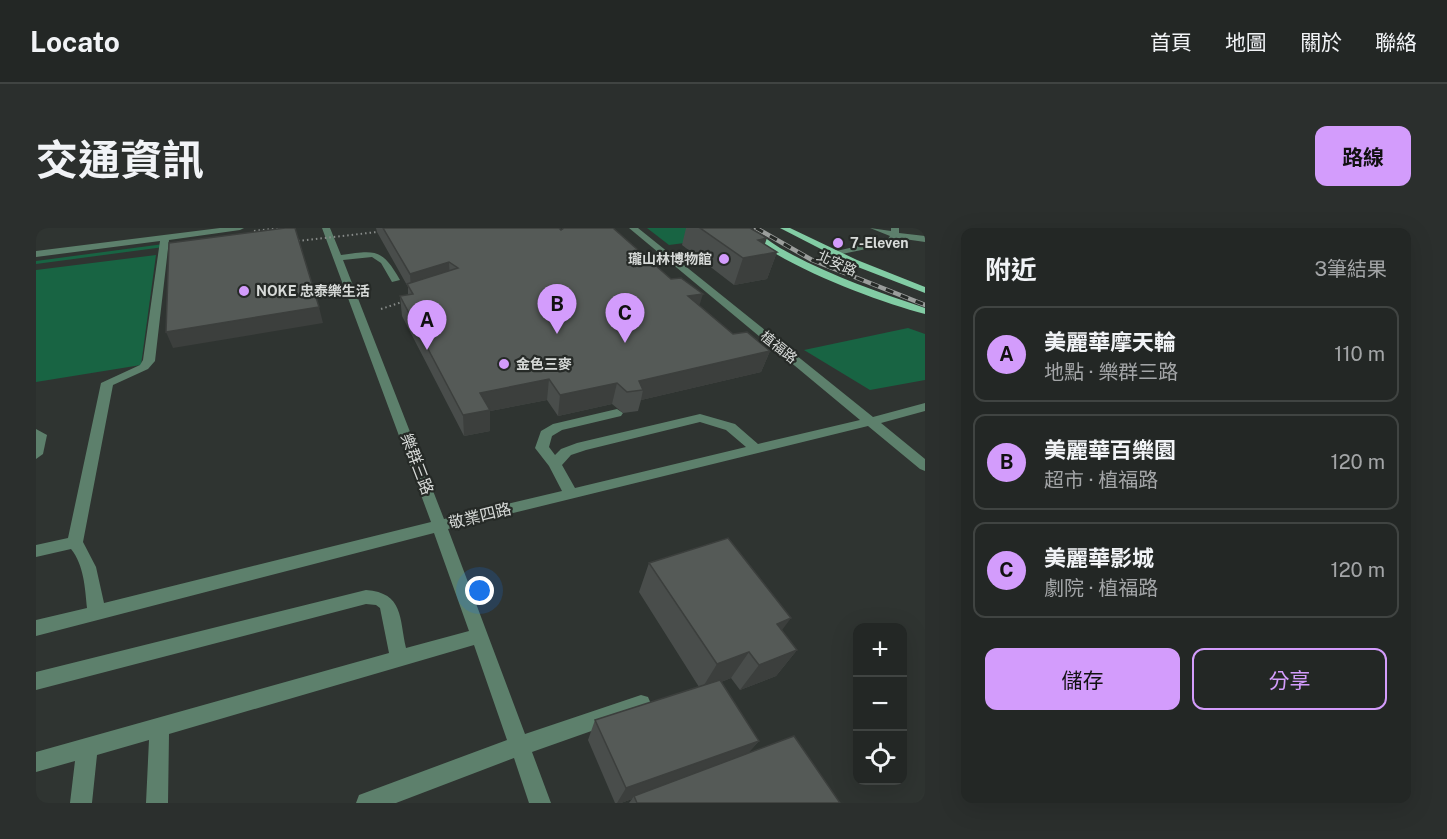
<!DOCTYPE html>
<html lang="zh-TW">
<meta charset="utf-8">
<style>
:root{--surface:#232725;--page:#2b2f2d;--text:#f1f3f6;--muted:#a3a5a7;--line:#404442;--accent:#d39cfc}
body{margin:0;font-family:"Public Sans","Noto Sans TC",sans-serif;background:var(--page);color:var(--text)}
.controls{position:absolute;right:18px;bottom:18px;display:grid;overflow:hidden;border-radius:12px;box-shadow:0 6px 24px #0002}
.controls button{width:54px;height:54px;display:grid;place-items:center;padding:0;border:0;border-bottom:2px solid var(--line);background:var(--surface);color:var(--text);font:30px sans-serif}
.you{position:absolute;left:444px;top:363px;width:21px;height:21px;margin:-15px;border:4px solid #fff;border-radius:50%;background:#1a73e8;box-shadow:0 0 0 9px #1a73e833}
.badge{display:grid;place-items:center;width:39px;height:39px;border-radius:50%;background:var(--accent);color:#111;font-size:20px;font-weight:700}
.pin{position:absolute;translate:-50% -50px;filter:drop-shadow(0 2px 3px #0008)}
.pin::after{content:'';position:absolute;top:32px;width:21px;height:18px;background:inherit;clip-path:polygon(0 0,100% 0,50% 100%)}
.list{margin:0;padding:0;list-style:none}
h2{display:flex;justify-content:space-between;align-items:center;height:78px;margin:0;padding:0 24px;font-size:26px}
h2 small{font-size:20px;font-weight:400;color:var(--muted)}
.list li{display:grid;grid-template-columns:39px 1fr auto;gap:18px;align-items:center;box-sizing:border-box;height:96px;margin:0 12px 12px;padding:0 12px;border:2px solid var(--line);border-radius:12px}
.list b{display:block;font-size:22px;white-space:nowrap}
.list p{margin:0;font-size:20px;white-space:nowrap;color:var(--muted)}
.list em{font-size:20px;font-style:normal;color:var(--muted)}
.actions{display:flex;gap:12px;padding:18px 24px}
.actions a{flex:1;padding:14px 0;border:2px solid var(--accent);border-radius:12px;text-align:center;font-size:21px;color:var(--accent)}
.actions .main{background:var(--accent);color:#111}
.icon{flex:none;width:33px;height:33px;fill:none;stroke:currentColor;stroke-width:2;stroke-linecap:round;stroke-linejoin:round}
.map{position:relative;flex:none;width:889px;height:575px;overflow:hidden;border-radius:12px}
header{display:flex;align-items:center;gap:36px;box-sizing:border-box;height:84px;padding:0 30px;background:var(--surface);border-bottom:2px solid var(--line)}
header strong{font-size:28px}
nav{display:flex;gap:33px;margin-inline-start:auto;font-size:21px}
.intro{display:flex;align-items:center;justify-content:space-between;box-sizing:border-box;height:144px;padding:0 36px}
h1{margin:0;font-size:42px}
.button{padding:15px 27px;border-radius:12px;background:var(--accent);color:#111;font-size:21px;font-weight:700}
main{display:flex;gap:36px;padding:0 36px}
aside{flex:1;background:var(--surface);border-radius:12px;box-shadow:0 6px 24px #0002}
.map>svg:first-child{display:block}
.green{fill:#186443}
.lines{fill:none;stroke-linecap:round;stroke-linejoin:round}
.path{stroke:#888c8a;stroke-width:2;stroke-dasharray:1.5 3;stroke-linecap:butt}
.minor{fill:#5d806c;fill-rule:evenodd}
.major{fill:#82cca4;fill-rule:evenodd}
.rail-casing{stroke:#9b9e9c;stroke-width:4.5}
.rail{stroke:#262a27;stroke-width:3;stroke-dasharray:8;stroke-linecap:butt}
.path-bridge{stroke:#888c8a;stroke-width:2;stroke-dasharray:1.5 3;stroke-linecap:butt}
.wall{fill:#494d4b}
.shaded-wall{fill:#3c3f3d}
.building{fill:#555a57;stroke:#3c3f3d;stroke-width:1.5}
.poi-dot{fill:#d39cfc;stroke:#262a27;stroke-width:2}
.labels{text-anchor:middle;dominant-baseline:central;stroke-width:4.5;stroke-linejoin:round;paint-order:stroke}
.far-poi-label{font-size:14px;font-weight:bold;fill:#d7dad8;stroke:#262a27;text-anchor:start}
.far-street-label{font-size:14px;fill:#d7dad8;stroke:#262a27}
.street-label{font-size:16px;fill:#d7dad8;stroke:#262a27}
</style>
<header>
<strong>Locato</strong>
<nav><a>首頁</a><a>地圖</a><a>關於</a><a>聯絡</a></nav>
</header>
<div class="intro"><h1>交通資訊</h1><a class="button">路線</a></div>
<main>
<div class="map">
<svg width="889" height="575" viewBox="0 0 889 575">
<rect width="100%" height="100%" fill="#2f3431"/>
<g class="green">
<polygon points="248,0 256,2 0,36 0,33"/>
<polygon points="611,0 692,0 703,8 633,17"/>
<polygon points="120,27 105,137 0,154 0,42"/>
<polygon points="872,100 889,106 889,152 834,162 768,122"/>
</g>
<g class="lines">
<g class="path">
<polyline points="218,3 244,0"/>
<polyline points="345,81 369,73"/>
</g>
<g class="minor">
<path d="M 184,0 L 208,0 L 204,2 L 133,12 L 119,133 L 112,141 L 77,157 L 47,314 L 60,339 L 68,375 L 395,294 L 286,0 L 294,0 L 305,27 C 339,22 346,20 364,52 L 356,54 L 345,35 L 336,29 L 307,32 L 408,291 L 526,263 L 513,238 L 499,220 L 505,203 L 517,196 L 581,181 L 587,185 L 585,188 L 526,202 L 516,208 L 513,219 L 519,227 L 525,221 L 541,215 L 664,186 L 699,196 L 722,216 L 824,192 L 593,0 L 602,0 L 837,189 L 889,175 L 889,183 L 845,195 L 889,231 L 889,243 L 884,241 L 832,198 L 412,301 L 489,506 L 605,467 L 612,469 L 615,476 L 612,483 L 496,524 L 515,575 L 493,575 L 478,530 L 360,575 L 320,575 L 323,567 L 471,512 L 438,417 L 133,506 L 132,575 L 110,575 L 113,512 L 61,527 L 56,575 L 34,575 L 39,533 L 0,544 L 0,524 L 353,425 L 344,380 L 340,377 L 330,376 L 0,462 L 0,444 L 330,362 C 368,365 363,390 370,420 L 433,403 L 398,305 L 0,408 L 0,392 L 51,380 C 49,360 48,337 35,321 L 0,329 L 0,317 L 32,310 L 65,155 L 104,137 L 107,132 L 124,13 L 0,29 L 0,23 ZM 664,194 L 690,202 L 710,219 L 539,260 L 526,237 L 535,227 L 550,222 Z"/>
<polygon points="834,0 855,3 855,0 863,0 863,5 889,8 889,14 861,10 855,16 796,28 792,25 852,11 854,8"/>
<polygon points="0,201 11,207 7,226 0,231"/>
</g>
<g class="major">
<path d="M 704,0 C 719,0 731,12 744,20 C 790,46 839,63 889,80 L 889,86 C 839,73 741,36 704,0 Z"/>
<polygon points="744,0 754,0 821,32 889,59 889,65 814,36"/>
</g>
<defs>
<polyline id="rail" points="720,0 776,32 889,77"/>
</defs>
<use href="#rail" class="rail-casing"/>
<use href="#rail" class="rail"/>
<polyline class="path-bridge" points="262,13 341,4"/>
</g>
<g class="wall">
<polygon points="340,0 523,0 663,77 697,106 734,123 725,144 605,172 602,183 587,185 576,176 522,188 511,172 454,183 454,203 428,208 366,88 364,68 372,67 372,59 341,4"/>
<polygon points="650,0 714,0 728,16 741,24 731,51 698,57 646,17"/>
<polygon points="613,335 746,403 761,422 740,448 704,462 695,450 685,454 723,513 712,525 804,575 593,575 596,571 585,575 579,575 552,512 559,492 663,459 603,364"/>
</g>
<g class="shaded-wall">
<polygon points="731,10 725,27 741,24 731,51 698,57 707,30 722,12"/>
<polygon points="413,34 414,53 375,63 374,46"/>
<polygon points="667,66 661,85 652,68"/>
<polygon points="283,79 287,95 137,120 130,104"/>
<polygon points="734,123 725,144 605,172 607,162 603,153"/>
<polygon points="513,151 511,172 454,183 454,203 428,208 427,187 444,165"/>
<polygon points="581,155 576,176 522,188 524,167"/>
<polygon points="755,390 735,417 741,396"/>
<polygon points="761,422 740,448 704,462 723,437"/>
<polygon points="713,424 695,450 665,462 681,436"/>
<polygon points="723,513 705,533 598,568 596,571 585,575 581,575 590,560"/>
</g>
<g class="building">
<polygon points="249,0 259,0 283,79 130,104 133,15"/>
<polygon points="347,0 523,0 525,2 528,0 577,0 635,51 645,50 667,66 652,68 697,106 711,104 734,123 603,153 607,162 591,164 581,155 524,167 513,151 444,165 454,182 427,187 364,68 377,66 371,56 422,40 413,34 374,46"/>
<polygon points="664,0 714,0 731,10 722,12 741,24 707,30"/>
<polygon points="692,310 755,390 741,396 761,422 723,437 713,424 681,436 613,335"/>
<polygon points="684,452 723,513 590,560 559,492"/>
<polygon points="758,508 804,575 601,575 598,568"/>
</g>
<g class="poi-dot">
<circle cx="802" cy="15" r="6"/>
<circle cx="688" cy="31" r="6"/>
<circle cx="208" cy="63" r="6"/>
<circle cx="468" cy="136" r="6"/>
</g>
<g class="labels">
<g class="far-poi-label">
<text x="814" y="15">7-Eleven</text>
<text x="676" y="31" text-anchor="end">瓏山林博物館</text>
<text x="220" y="63">NOKE 忠泰樂生活</text>
<text x="480" y="136">金色三麥</text>
</g>
<g class="far-street-label">
<text transform="translate(801 35) rotate(24)">北安路</text>
<text transform="translate(743 119) rotate(39)">植福路</text>
</g>
<g class="street-label">
<text transform="translate(381 236) rotate(69)">樂群三路</text>
<text transform="translate(444 288) rotate(-14)">敬業四路</text>
</g>
</g>
</svg>
<div class="controls">
<button>+</button>
<button>−</button>
<button><svg class="icon" aria-label="locate" viewBox="0 0 24 24"><circle cx="12" cy="12" r="6"/><path d="M12 2v4M12 18v4M2 12h4M18 12h4"/></svg></button>
</div>
<div class="you"></div>
<div class="pin badge" style="left:391px;top:122px">A</div>
<div class="pin badge" style="left:521px;top:106px">B</div>
<div class="pin badge" style="left:589px;top:115px">C</div>
</div>
<aside>
<h2>附近<small>3筆結果</small></h2>
<ul class="list">
<li><span class="badge">A</span><div><b>美麗華摩天輪</b><p>地點 · 樂群三路</p></div><em>110 m</em></li>
<li><span class="badge">B</span><div><b>美麗華百樂園</b><p>超市 · 植福路</p></div><em>120 m</em></li>
<li><span class="badge">C</span><div><b>美麗華影城</b><p>劇院 · 植福路</p></div><em>120 m</em></li>
</ul>
<div class="actions"><a class="main">儲存</a><a>分享</a></div>
</aside>
</main>
